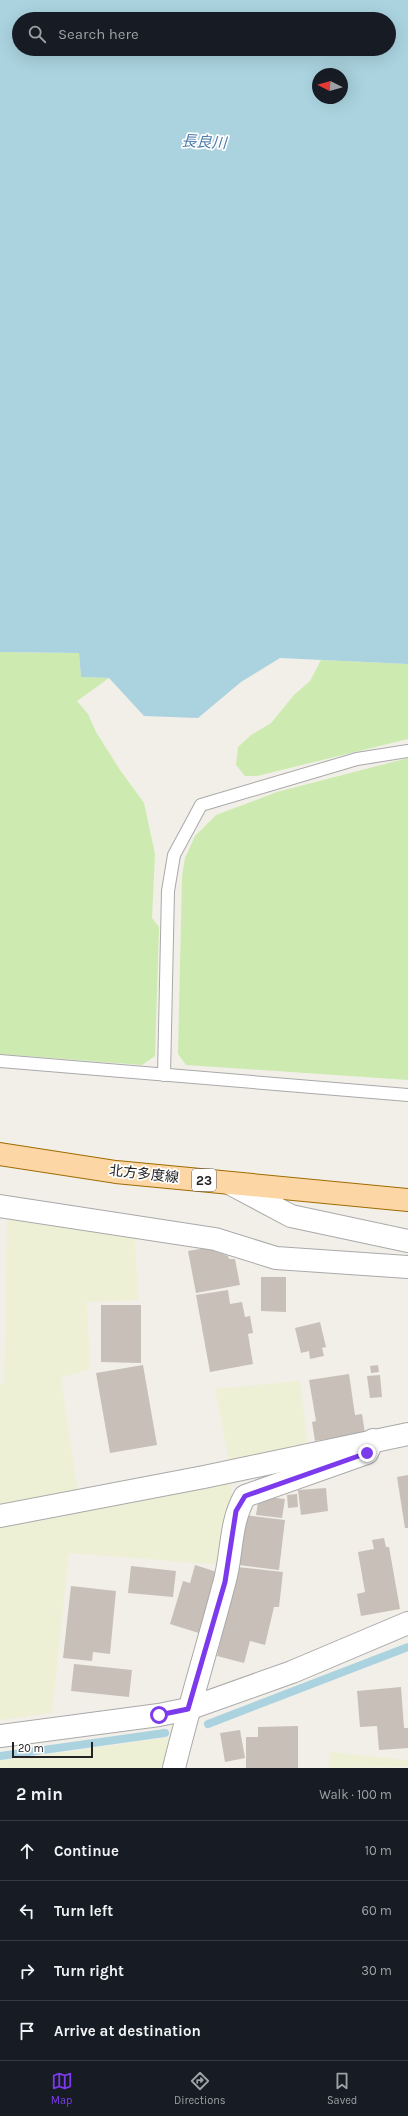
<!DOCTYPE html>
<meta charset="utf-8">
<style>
:root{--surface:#171b24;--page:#242831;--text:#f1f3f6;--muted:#9ea1a6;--line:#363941;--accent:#7c3aed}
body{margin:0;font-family:Karla,"Noto Sans JP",sans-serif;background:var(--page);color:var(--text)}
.compass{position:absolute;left:312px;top:68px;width:36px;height:36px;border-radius:50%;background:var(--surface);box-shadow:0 4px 16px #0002;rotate:275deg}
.scale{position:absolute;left:12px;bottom:10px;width:81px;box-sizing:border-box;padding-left:4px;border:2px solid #222;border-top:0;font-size:11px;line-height:14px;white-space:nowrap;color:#222;-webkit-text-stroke:3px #fff;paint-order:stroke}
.stop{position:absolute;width:12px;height:12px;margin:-9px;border:3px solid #7c3aed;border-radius:50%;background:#fff}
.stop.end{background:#7c3aed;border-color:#fff;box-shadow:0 1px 4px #0008}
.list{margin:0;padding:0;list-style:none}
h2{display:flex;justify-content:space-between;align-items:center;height:52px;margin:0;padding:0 16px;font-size:17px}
h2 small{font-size:13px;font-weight:400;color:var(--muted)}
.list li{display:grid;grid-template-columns:26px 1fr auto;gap:12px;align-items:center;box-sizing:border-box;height:60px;padding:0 16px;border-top:1px solid var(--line)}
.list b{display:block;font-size:15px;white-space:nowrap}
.list em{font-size:13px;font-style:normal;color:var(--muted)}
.icon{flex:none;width:22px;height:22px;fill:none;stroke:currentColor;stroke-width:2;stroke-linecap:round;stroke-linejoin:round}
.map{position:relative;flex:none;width:408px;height:1768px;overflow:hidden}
.search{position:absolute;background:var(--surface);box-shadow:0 4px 16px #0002;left:12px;right:12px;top:12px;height:44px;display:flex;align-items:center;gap:10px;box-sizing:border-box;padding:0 14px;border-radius:22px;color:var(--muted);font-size:15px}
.sheet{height:292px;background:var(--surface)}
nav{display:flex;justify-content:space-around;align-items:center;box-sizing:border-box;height:56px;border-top:1px solid var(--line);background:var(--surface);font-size:11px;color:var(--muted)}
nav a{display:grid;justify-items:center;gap:2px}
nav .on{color:var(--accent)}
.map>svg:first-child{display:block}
.farmland{fill:#eef0d5}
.grass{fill:#cdebb0}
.water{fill:#aad3df;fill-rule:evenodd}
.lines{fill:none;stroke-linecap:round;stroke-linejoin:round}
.stream{stroke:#aad3df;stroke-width:8}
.building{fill:#c7bfb8}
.service-casing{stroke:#a9a9a9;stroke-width:14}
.minor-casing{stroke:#a9a9a9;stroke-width:24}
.primary-casing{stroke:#a06b00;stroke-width:24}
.service{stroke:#fff;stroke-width:12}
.minor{stroke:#fff;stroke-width:22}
.primary{stroke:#fcd6a4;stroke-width:22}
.route{stroke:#7c3aed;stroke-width:5}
.labels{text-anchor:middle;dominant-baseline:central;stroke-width:3.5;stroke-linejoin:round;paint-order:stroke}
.shield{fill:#fff;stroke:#646464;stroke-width:1}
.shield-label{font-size:13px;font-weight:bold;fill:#222}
.street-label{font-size:14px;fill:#222;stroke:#fff}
.water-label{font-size:15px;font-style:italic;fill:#4a7aab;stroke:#fff}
</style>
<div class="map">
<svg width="408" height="1768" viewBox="0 0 408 1768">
<rect width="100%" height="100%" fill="#f2efe9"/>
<g class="farmland">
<polygon points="7,1218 135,1235 138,1300 87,1302 90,1369 61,1378 78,1493 0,1508 0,1384 4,1384"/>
<polygon points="300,1381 308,1449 230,1466 215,1389"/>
<polygon points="231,1482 233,1506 221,1565 69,1553 52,1713 0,1720 0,1526"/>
<polygon points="171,1737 165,1768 0,1768 0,1761"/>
<polygon points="330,1752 408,1760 408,1767 328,1768"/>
</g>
<g class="grass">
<polygon points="0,652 79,653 81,677 109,678 77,701 88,714 96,732 120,770 144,803 155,854 152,918 159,927 155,1056 142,1065 0,1054"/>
<polygon points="321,660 408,664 408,739 257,776 245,776 236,765 238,747 251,735 271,723 294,695 310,681"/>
<polygon points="408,758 408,1080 186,1065 178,1054 182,876 185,858 195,836 216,815 277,792"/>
</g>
<path class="water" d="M 0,0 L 408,0 L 408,664 L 280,658 L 241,682 L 198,718 L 144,716 L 109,678 L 81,677 L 79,653 L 0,652 ZM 19,19 L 389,19 L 389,49 L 19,49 ZM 318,74 L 342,74 L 342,98 L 318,98 Z"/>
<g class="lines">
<g class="stream">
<polyline points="208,1724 408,1647"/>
<polyline points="0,1756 165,1733"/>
</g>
</g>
<g class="building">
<polygon points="206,1248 228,1256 229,1259 235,1259 240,1285 196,1293 188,1251"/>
<polygon points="261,1277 286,1277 286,1312 261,1311"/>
<polygon points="228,1290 230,1304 242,1302 245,1317 250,1316 253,1333 248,1334 253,1364 210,1372 196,1295"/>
<polygon points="101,1305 141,1305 141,1363 101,1362"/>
<polygon points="320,1322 326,1347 322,1348 324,1356 310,1359 309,1351 301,1353 295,1328"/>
<polygon points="143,1365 157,1445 110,1453 96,1373"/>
<polygon points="378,1365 379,1372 371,1373 370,1366"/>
<polygon points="349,1374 355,1415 362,1414 365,1433 315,1441 312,1422 316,1421 309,1380"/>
<polygon points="380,1375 382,1397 370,1398 367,1376"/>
<polygon points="408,1475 408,1528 405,1528 397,1477"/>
<polygon points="326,1488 328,1511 301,1515 298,1490"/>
<polygon points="297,1494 298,1507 288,1508 287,1495"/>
<polygon points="259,1496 285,1499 282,1518 256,1515"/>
<polygon points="245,1515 285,1520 279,1570 239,1565"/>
<polygon points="384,1538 386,1547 389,1547 400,1609 361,1616 357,1594 365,1592 358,1552 374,1549 372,1540"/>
<polygon points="195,1565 220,1573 202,1634 170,1624 183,1581 190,1583"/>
<polygon points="131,1566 176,1571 173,1597 128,1593"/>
<polygon points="237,1567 283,1572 279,1607 274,1607 265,1645 250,1641 244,1663 217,1656"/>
<polygon points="71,1586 116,1591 110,1654 93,1652 92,1661 63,1658"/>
<polygon points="74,1664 132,1670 129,1697 71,1691"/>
<polygon points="401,1687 404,1728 408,1728 408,1748 379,1750 377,1726 360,1727 357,1691"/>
<polygon points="298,1726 298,1768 246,1768 246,1737 258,1737 258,1727"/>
<polygon points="240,1730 245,1758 225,1762 220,1733"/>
</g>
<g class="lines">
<defs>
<g id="service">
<polyline points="0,1061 408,1095"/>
<polyline points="164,1075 168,891 174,855 201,805 357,759 408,751"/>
</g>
<g id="minor">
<polyline points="229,1183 291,1216 408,1241"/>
<polyline points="0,1206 215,1239 276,1258 408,1267"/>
<polyline points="0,1516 204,1477 408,1434"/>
<polyline points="0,1736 159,1715 188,1709 292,1672 408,1623"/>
<path d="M 174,1768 C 189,1706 208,1645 224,1584 C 233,1553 229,1524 245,1496 L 367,1453 L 373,1440"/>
</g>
<polyline id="primary" points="0,1154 116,1172 408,1200"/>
</defs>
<use href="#service" class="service-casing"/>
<use href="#minor" class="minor-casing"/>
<use href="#primary" class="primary-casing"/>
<use href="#service" class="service"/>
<use href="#minor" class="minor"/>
<use href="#primary" class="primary"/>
</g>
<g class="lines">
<polyline class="route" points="159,1715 188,1709 225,1582 236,1511 245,1496 367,1453"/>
</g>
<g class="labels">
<rect class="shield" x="192" y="1169" width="24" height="22" rx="3"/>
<g class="shield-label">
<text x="204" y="1180">23</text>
</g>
<g class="street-label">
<text transform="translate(144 1174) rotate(6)">北方多度線</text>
</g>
<g class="water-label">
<text transform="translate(204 142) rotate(3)">長良川</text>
</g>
</g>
</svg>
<svg class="compass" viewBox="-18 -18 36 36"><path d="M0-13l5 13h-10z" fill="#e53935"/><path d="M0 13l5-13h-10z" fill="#9ea1a6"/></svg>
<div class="scale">20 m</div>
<div class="stop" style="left:159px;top:1715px"></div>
<div class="stop end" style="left:367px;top:1453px"></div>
<div class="search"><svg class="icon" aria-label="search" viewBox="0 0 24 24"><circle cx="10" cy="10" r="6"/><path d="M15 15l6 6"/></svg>Search here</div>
</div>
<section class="sheet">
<h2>2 min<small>Walk · 100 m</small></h2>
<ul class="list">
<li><svg class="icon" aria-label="ahead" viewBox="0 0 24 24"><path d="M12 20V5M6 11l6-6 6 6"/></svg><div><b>Continue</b></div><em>10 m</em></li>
<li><svg class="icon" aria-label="left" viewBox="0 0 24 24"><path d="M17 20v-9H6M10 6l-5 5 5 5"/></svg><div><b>Turn left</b></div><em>60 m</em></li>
<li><svg class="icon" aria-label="right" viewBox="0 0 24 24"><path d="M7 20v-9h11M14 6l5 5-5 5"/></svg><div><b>Turn right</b></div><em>30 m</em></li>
<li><svg class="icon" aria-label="arrive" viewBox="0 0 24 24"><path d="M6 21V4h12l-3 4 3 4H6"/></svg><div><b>Arrive at destination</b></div></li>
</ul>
</section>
<nav>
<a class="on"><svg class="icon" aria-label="map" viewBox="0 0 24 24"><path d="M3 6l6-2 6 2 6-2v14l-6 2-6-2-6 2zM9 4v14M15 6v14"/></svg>Map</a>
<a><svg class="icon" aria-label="directions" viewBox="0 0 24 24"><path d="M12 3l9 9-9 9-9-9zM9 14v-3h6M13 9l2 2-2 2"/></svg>Directions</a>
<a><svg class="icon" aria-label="saved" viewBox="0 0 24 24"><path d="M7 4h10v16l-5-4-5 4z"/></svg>Saved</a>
</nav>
